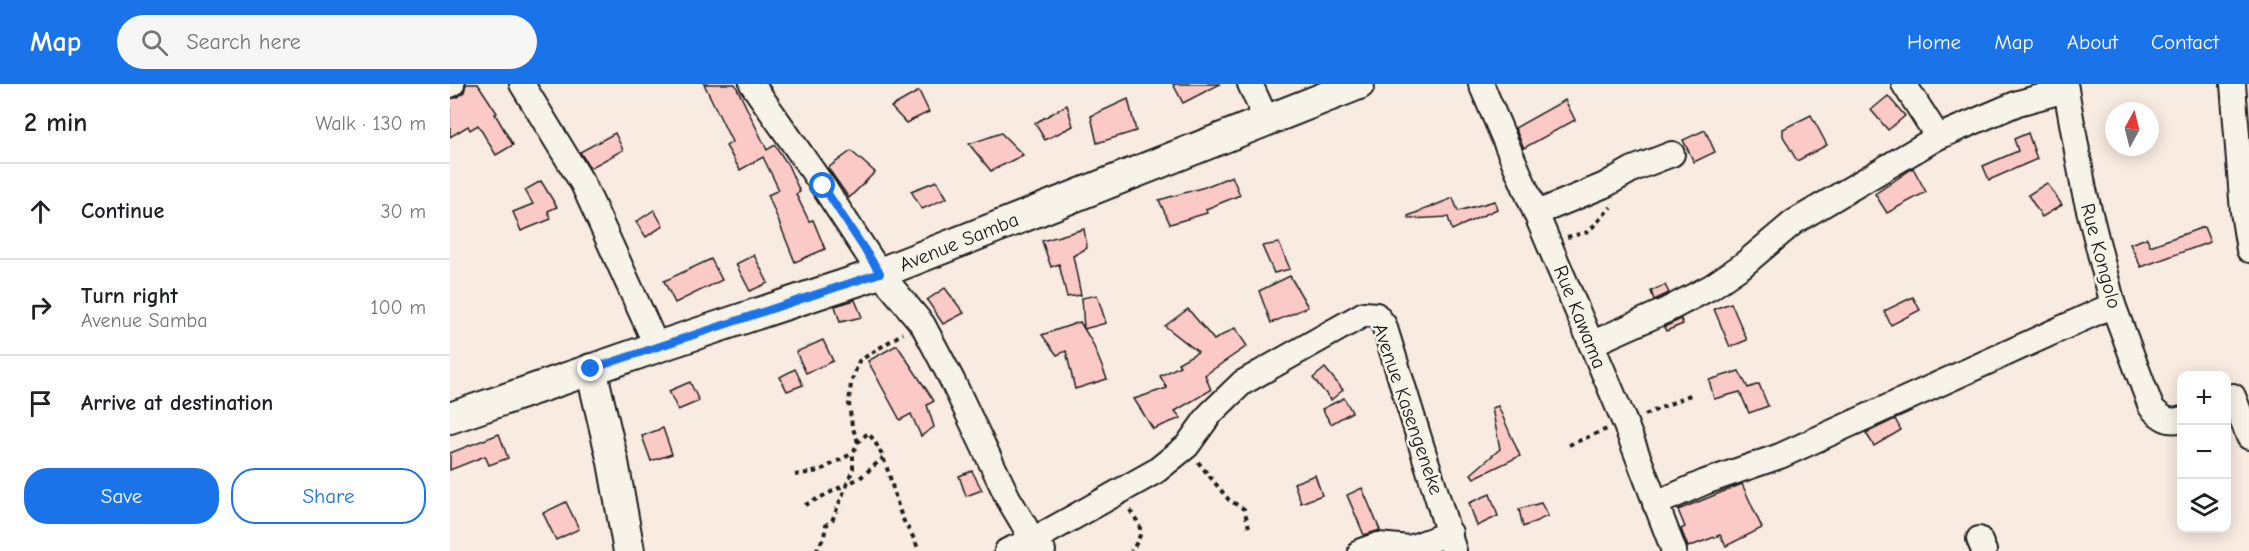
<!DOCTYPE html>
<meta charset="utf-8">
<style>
:root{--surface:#fff;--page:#f6f6f6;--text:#202124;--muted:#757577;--line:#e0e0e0;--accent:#1a73e8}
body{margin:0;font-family:"Comic Neue",sans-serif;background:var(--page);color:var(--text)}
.controls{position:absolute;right:18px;bottom:18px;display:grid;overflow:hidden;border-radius:12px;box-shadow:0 3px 15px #0003}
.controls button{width:54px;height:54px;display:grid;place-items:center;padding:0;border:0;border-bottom:2px solid var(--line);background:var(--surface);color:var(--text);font:30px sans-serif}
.compass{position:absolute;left:1655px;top:18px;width:54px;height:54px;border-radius:50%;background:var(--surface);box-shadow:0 3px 15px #0003;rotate:7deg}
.stop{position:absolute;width:18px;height:18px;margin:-14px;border:4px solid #1a73e8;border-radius:50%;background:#fff}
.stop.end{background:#1a73e8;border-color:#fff;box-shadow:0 2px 6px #0008}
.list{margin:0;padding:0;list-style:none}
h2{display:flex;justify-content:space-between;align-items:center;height:78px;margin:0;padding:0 24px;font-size:26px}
h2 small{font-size:20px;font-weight:400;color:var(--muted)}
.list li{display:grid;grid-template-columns:39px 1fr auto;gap:18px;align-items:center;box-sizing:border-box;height:96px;padding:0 24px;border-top:2px solid var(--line)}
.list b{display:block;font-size:22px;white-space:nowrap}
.list p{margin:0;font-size:20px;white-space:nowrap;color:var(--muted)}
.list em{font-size:20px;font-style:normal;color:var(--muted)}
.actions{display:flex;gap:12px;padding:18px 24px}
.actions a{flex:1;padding:14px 0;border:2px solid var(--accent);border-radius:24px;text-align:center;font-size:21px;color:var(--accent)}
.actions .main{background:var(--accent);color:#fff}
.icon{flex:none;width:33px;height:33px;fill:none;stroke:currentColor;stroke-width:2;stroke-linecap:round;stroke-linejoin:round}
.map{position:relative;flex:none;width:1799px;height:467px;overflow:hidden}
header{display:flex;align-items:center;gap:36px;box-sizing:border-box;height:84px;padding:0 30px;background:var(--accent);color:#fff}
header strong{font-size:28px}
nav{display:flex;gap:33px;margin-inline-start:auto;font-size:21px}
.search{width:420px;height:54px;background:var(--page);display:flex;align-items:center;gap:15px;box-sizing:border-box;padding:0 21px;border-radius:33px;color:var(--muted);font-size:22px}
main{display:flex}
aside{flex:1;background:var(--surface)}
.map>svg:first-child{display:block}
.building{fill:#fbcac6;stroke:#1c1c1c;stroke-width:1.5}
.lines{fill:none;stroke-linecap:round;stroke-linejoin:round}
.minor-casing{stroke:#1c1c1c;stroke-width:28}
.tertiary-casing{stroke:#1c1c1c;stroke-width:34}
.path{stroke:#1c1c1c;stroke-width:4;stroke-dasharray:4.5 4.5;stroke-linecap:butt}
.minor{stroke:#f7f3e8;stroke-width:24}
.tertiary{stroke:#f7f3e8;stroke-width:30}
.route{stroke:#1a73e8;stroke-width:8}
.labels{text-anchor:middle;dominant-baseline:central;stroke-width:5;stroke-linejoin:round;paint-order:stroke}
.street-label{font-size:20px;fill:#1c1c1c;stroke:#f7f3e8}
</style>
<header>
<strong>Map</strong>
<div class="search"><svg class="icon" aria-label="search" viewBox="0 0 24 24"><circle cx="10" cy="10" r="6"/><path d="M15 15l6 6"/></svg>Search here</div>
<nav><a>Home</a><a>Map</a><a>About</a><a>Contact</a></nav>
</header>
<main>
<aside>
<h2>2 min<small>Walk · 130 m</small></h2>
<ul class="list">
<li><svg class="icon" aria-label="ahead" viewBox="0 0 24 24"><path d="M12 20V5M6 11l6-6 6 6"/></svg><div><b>Continue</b></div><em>30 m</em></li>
<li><svg class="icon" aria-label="right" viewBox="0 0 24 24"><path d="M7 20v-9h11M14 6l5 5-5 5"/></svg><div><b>Turn right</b><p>Avenue Samba</p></div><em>100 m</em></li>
<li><svg class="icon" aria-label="arrive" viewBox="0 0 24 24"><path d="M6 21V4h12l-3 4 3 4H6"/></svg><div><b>Arrive at destination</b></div></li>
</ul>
<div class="actions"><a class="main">Save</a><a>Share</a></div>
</aside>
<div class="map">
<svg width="1799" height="467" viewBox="0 0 1799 467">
<rect width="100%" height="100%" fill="#f8ebe1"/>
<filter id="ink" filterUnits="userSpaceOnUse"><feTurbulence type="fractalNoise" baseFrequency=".0167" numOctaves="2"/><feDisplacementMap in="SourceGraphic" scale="12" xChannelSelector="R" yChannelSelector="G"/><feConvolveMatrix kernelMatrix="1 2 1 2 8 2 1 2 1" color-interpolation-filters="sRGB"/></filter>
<g filter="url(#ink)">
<g class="building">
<polygon points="16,0 28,0 47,29 45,30 63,61 46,71 28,41 20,46 18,42 0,53 0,15 8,13 14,8"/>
<polygon points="254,0 285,0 317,66 325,61 338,81 350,108 346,110 359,137 363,136 375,165 345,178 318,111 329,106 313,73 290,86 276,62 282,58"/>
<polygon points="723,0 770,0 733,19"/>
<polygon points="469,7 479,28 456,39 441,23"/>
<polygon points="1438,12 1455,32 1438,46 1421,26"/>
<polygon points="678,15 686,47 647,59 641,32"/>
<polygon points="1115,16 1125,36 1074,64 1065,44"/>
<polygon points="617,21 623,42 595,56 585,39"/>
<polygon points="1361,31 1377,61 1347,77 1333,52 1333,45"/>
<polygon points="1255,46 1265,68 1244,78 1233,56"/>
<polygon points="165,49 173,66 140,84 130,68"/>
<polygon points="551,49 573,71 541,87 519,60"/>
<polygon points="1578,49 1587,75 1539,96 1533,82 1568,67 1564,55"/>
<polygon points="401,67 425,88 399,114 378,84"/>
<polygon points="1463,84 1476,108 1437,129 1425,110"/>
<polygon points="782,92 790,111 756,125 757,129 720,140 709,116 755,103"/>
<polygon points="91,97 107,123 98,127 101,135 71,147 63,128 83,120 75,106"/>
<polygon points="487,97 497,114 472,125 461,107"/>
<polygon points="1597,99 1612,121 1592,133 1578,111"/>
<polygon points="1003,114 1008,127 1045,117 1047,125 1002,146 998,133 959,135 958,132"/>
<polygon points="204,126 213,142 196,153 186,138"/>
<polygon points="1754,143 1760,158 1691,183 1680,160 1697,154 1700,162"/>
<polygon points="634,145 637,164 623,172 631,211 617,213 609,180 601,183 592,157"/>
<polygon points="829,159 840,185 824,189 812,162"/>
<polygon points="304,171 318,199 300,207 286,180"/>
<polygon points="261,175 272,196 225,219 214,197"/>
<polygon points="840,192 858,223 821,239 809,207"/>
<polygon points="1215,201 1219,209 1204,216 1201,207"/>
<polygon points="495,204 514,229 493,240 477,216"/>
<polygon points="647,211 656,239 634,245 632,214"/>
<polygon points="1463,213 1470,226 1441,241 1434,227"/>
<polygon points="405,216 412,233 390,238 385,222"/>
<polygon points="1281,219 1297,256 1280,263 1264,225"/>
<polygon points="738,225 764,256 785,244 797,262 755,291 761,306 725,327 731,334 703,345 684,315 717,304 710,292 730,282 728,279 748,268 715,242"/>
<polygon points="1231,235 1233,240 1216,247 1214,243"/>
<polygon points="630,238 642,258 657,295 625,305 616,267 607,271 592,251"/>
<polygon points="373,256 383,277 356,289 346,268"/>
<polygon points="447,261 484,317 477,321 484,343 471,352 461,330 450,336 418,277"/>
<polygon points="875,284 893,306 881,316 863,294"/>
<polygon points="345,285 353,301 337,307 330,293"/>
<polygon points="1289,287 1298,304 1309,300 1318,322 1299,329 1290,308 1264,315 1259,296"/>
<polygon points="240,298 249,317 228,326 219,307"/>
<polygon points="894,314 902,328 881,340 872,325"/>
<polygon points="1048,322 1070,372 1024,394 1021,390 1050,365 1042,324"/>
<polygon points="1445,335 1451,346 1424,362 1416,349"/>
<polygon points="213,344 222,370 201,377 192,352"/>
<polygon points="49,350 58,374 39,381 35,372 0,386 0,369"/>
<polygon points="522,387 532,406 516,412 509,392"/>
<polygon points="865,391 872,411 851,419 844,399"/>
<polygon points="1292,400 1312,444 1276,462 1270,451 1238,463 1231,445 1235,443 1228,426"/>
<polygon points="912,404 930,446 914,451 897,411"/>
<polygon points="1040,410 1048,432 1027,442 1019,419"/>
<polygon points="116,418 129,445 106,456 93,429"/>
<polygon points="1091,419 1098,432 1073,443 1069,425"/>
</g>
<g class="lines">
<defs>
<g id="minor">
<polyline points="72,0 133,100 207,263"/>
<polyline points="302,0 373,102 430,189 473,241 502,296 558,414 583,456 593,467"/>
<polyline points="800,0 817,37"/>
<polyline points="1031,0 1175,339 1224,467"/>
<polyline points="1454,0 1488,53"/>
<path d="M 1615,0 L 1634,106 L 1663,221 L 1701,323 C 1709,332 1718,340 1732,335"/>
<polyline points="1783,0 1793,128 1799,166"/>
<polyline points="0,1 2,0"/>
<polyline points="1087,129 1155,101 1183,85 1222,70"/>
<polyline points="1141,260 1217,226 1261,203 1293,181 1344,138 1488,53 1568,19 1616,6"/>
<polyline points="1783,312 1799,353"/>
<polyline points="1205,420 1255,398 1330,372 1663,221"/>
<polyline points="1529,455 1534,467"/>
<polyline points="557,467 583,456 706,387 737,362 760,330 792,299 914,230 926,231 934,241 1004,467"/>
<polyline points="911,467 928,461 960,464 1000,449"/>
</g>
<g id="tertiary">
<polyline points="141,285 163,378 179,467"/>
<polyline points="0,334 207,263 430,189 909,0"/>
</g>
</defs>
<use href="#minor" class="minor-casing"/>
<use href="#tertiary" class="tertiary-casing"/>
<g class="path">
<polyline points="1117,153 1138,148 1161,123"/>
<polyline points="1195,331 1242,310"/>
<polyline points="408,358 402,342 399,320 401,299 409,277 453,249"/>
<polyline points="1119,361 1157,345"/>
<polyline points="748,378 779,416 794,425 799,443"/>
<polyline points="345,391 369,387 403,369"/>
<path d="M 355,421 L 397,400 L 403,385 L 403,369 L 408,358 L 418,349 C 439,373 441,405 452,433 C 457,445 466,454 468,467"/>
<path d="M 680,426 C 692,444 695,448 681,467"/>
<polyline points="366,467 374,453 376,441 382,437 397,400 410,394 433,374"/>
</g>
<use href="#minor" class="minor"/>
<use href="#tertiary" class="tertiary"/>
</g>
</g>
<g class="lines" filter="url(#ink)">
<polyline class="route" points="141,285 430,189 373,102"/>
</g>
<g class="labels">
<g class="street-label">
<text transform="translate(509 158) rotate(-22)">Avenue Samba</text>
<text transform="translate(1651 172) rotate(75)">Rue Kongolo</text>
<text transform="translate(1130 233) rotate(68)">Rue Kawama</text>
<text transform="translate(958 325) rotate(71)">Avenue Kasengeneke</text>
</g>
</g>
</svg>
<div class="controls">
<button>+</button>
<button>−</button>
<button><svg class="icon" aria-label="layers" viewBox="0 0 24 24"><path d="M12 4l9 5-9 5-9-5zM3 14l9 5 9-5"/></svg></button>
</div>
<svg class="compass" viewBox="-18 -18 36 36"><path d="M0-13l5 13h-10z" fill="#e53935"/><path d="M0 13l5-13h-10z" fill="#757577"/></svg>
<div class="stop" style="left:373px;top:102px"></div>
<div class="stop end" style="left:141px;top:285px"></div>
</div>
</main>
